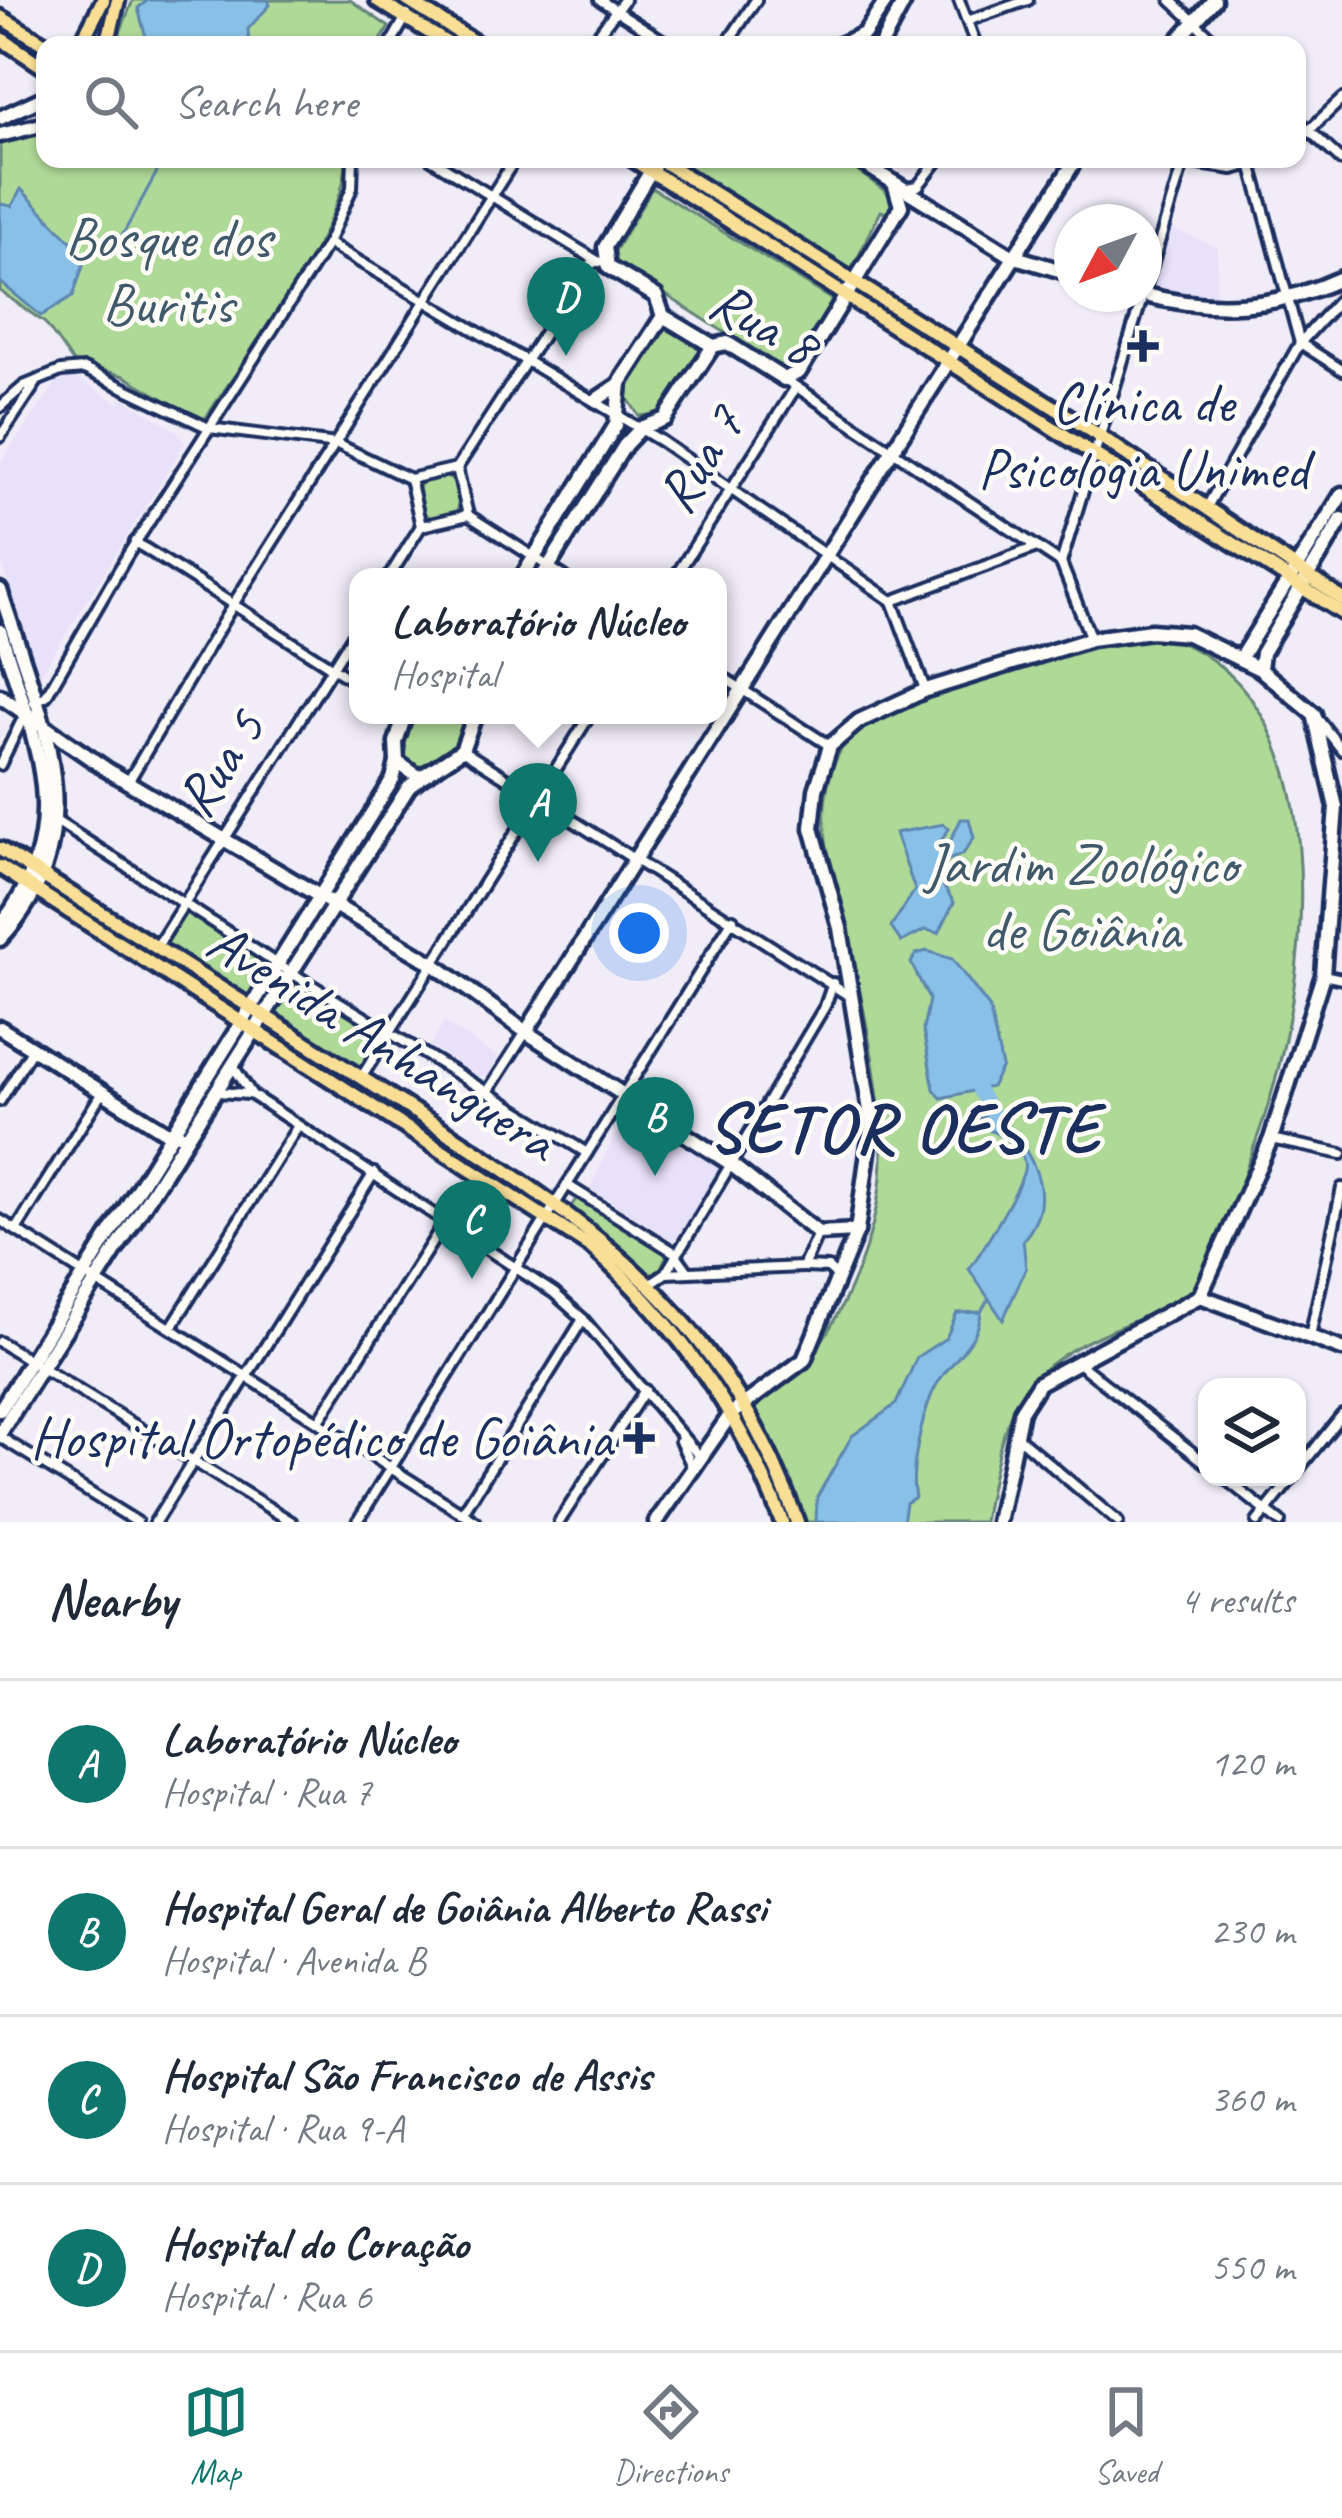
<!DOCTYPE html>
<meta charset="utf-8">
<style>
:root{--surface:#fff;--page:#f2f2f3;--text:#1f2937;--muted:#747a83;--line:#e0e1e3;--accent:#0f766e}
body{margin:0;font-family:Caveat,sans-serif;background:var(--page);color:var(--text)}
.controls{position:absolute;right:36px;bottom:36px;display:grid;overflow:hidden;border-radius:24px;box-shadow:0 3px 9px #0004}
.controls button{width:108px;height:108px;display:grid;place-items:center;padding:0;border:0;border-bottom:3px solid var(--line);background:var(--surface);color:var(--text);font:60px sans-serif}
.compass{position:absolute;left:1054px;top:204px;width:108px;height:108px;border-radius:50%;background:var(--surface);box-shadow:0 3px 9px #0004;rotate:229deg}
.you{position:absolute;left:639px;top:933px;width:42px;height:42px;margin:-30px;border:9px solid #fff;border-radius:50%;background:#1a73e8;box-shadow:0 0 0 18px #1a73e833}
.badge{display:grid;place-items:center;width:78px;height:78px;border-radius:50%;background:var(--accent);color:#fff;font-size:39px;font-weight:700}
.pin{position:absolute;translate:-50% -99px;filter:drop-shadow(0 3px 6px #0008)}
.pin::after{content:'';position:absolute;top:63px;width:42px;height:36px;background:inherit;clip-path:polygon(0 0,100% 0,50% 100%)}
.popup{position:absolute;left:349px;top:568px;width:378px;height:156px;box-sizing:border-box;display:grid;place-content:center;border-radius:24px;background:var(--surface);filter:drop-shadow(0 3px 9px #0005);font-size:39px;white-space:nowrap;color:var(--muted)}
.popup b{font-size:45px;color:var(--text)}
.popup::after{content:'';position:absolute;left:50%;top:100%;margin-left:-24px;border:24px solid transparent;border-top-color:var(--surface)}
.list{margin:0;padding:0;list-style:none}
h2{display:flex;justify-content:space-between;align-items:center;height:156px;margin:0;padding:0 48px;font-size:51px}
h2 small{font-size:39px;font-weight:400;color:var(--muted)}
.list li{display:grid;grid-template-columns:78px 1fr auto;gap:36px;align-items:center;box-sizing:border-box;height:168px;padding:0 48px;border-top:3px solid var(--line)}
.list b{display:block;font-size:45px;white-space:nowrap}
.list p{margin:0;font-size:39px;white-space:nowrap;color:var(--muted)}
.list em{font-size:39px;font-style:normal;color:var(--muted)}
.icon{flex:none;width:66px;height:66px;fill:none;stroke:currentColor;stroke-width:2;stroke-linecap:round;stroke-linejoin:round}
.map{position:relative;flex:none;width:1342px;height:1522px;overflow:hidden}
.search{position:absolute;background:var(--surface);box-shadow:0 3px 9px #0004;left:36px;right:36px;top:36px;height:132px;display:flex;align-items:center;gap:30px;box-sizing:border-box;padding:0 42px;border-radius:24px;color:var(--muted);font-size:45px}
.sheet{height:828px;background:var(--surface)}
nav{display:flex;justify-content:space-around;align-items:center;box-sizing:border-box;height:168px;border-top:3px solid var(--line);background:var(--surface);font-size:33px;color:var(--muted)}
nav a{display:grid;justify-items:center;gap:6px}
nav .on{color:var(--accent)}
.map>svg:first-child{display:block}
.built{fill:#e7e1f9}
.green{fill:#afd997;stroke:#65847a;stroke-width:3}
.water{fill:#89c0e7;stroke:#5d86b0;stroke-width:3}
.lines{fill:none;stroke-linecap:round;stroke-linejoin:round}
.stream{stroke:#5d86b0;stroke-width:3}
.river{stroke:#89c0e7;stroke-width:14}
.street-casing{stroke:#1b2f5e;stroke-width:16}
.secondary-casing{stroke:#1b2f5e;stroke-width:21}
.primary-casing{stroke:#1b2f5e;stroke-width:21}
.street{stroke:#fdfcf7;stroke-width:8}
.secondary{stroke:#fdfcf7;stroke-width:12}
.primary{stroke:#f9df96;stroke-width:12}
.poi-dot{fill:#1b2f5e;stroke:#fdfcf7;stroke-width:4.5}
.labels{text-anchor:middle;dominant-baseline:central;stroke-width:9;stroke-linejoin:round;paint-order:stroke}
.park-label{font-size:57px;fill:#405a6c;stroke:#fdfcf7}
.street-label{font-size:57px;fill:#1b2f5e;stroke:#fdfcf7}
.poi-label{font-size:57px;fill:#1b2f5e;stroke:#fdfcf7}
.district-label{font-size:69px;font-weight:bold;letter-spacing:3px;fill:#1b2f5e;stroke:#fdfcf7}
</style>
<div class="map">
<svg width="1342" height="1522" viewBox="0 0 1342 1522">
<rect width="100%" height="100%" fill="#f0ecf8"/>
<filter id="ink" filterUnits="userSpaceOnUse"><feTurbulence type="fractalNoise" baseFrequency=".00833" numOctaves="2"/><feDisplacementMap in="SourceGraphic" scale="24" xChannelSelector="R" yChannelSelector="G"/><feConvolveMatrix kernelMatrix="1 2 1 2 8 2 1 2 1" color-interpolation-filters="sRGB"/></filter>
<g filter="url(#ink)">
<g class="built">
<polygon points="1172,229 1217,247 1216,297 1153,288"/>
<polygon points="60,378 76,378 119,403 123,398 177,431 185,443 37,680 0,558 0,463"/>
<polygon points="444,1022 498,1057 487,1075 479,1076 430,1046"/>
<polygon points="627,1108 722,1169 674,1241 590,1189"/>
</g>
<g class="green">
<polygon points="133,0 350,0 389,27 378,45 115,45"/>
<path d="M 45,131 L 45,159 L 346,159 C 347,229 243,359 203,422 L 124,376 L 73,362 L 45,323 L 0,291 L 0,141 Z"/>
<polygon points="668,159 841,159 896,199 890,214 881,211 850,273"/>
<polygon points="652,188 833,300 792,364 780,368 616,263 612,256"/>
<polygon points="665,321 707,346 663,413 639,416 623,391"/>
<circle cx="439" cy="497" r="22"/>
<path d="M 1157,635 C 1342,681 1317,979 1255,1144 C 1237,1190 1225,1248 1197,1288 C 1183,1308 1156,1312 1134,1321 C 1014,1368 1006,1401 984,1522 L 802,1522 L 752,1410 C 770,1395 793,1381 807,1362 C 845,1313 875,1239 881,1177 C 887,1114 862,996 847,933 C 832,873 810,814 838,755 C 866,697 1092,643 1157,635 Z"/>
<polygon points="410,715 471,715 462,742 420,774 400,761"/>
<polygon points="186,913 268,965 245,1002 163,950"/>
<polygon points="296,982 381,1036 358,1073 273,1018"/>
<polygon points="579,1194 658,1244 667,1255 654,1282 569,1210"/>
</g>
<g class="water">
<polygon points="148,0 268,0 270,5 248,29 249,45 148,45 138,8"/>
<polygon points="21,189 86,257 73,296 41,316 0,282 0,204 12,206"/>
<polygon points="961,819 969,819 974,838 963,854 946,861 944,887 954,902 939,933 925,930 901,942 891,927 915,890 895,833 944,824 949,829 940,842 942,858"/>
<polygon points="927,951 952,959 989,1007 1002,1067 991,1087 941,1098 934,1089 923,1030 929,999 911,963 916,954"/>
<path d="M 997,1113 C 1031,1151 1061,1197 1023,1240 L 1026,1268 L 1003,1320 L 969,1269 C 983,1250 1019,1191 1024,1170 C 1029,1149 996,1131 980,1127 L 980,1118 Z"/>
<path d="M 981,1312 C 979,1346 944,1364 932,1394 C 922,1418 909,1472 915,1497 L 906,1503 L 903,1522 L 816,1522 L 817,1497 L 852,1436 L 896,1404 L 917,1357 L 946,1338 L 957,1313 Z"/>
</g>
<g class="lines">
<g class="stream">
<polyline points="121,238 164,159"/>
<polyline points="981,1312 989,1298"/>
</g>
<polyline class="river" points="979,1091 994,1116"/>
<defs>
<g id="street">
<polyline points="600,0 670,45"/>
<polyline points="959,0 976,45"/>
<polyline points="1171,0 1219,45"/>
<polyline points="970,20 1028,0"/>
<polyline points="390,45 407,15"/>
<polyline points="590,45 624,0"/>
<polyline points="726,45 756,0"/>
<polyline points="1297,119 1342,161"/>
<polyline points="1297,142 1342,99"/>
<polyline points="431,159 599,262"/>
<polyline points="1166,159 1233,169 1271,159"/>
<polyline points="1252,167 1300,343 1342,370"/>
<polyline points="907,188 918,186 939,159"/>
<polyline points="328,243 661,441 892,601"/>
<polyline points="786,380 1061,563"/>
<polyline points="0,407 24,386 61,371 84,369 209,428 337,444 410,479"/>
<polyline points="0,437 36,383"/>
<polyline points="457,468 587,267 597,261"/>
<polygon points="457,468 468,515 421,526 410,479"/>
<polyline points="1207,507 1300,343 1342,297"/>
<polyline points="468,515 565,577"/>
<polyline points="135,542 358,684"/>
<polyline points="1061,563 1183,164"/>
<polyline points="1061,563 1091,639"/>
<polyline points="389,577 421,526"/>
<polyline points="675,577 796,387"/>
<polyline points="892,601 1034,548"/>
<polyline points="892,601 925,689"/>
<polyline points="718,674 830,746"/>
<polyline points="34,702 46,696 127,556 328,243 352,188 353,159"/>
<polyline points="1317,718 1342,750"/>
<polyline points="462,750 851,997"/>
<polyline points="0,765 25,714"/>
<polyline points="128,782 234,603 515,159"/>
<polyline points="56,821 277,964 587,1153"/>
<polyline points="156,948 358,627"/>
<polyline points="1323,975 1342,979"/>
<polyline points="233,1066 252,1095 554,1293 583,1319 699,1456"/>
<polyline points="361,1078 590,715"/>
<polyline points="488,1091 526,1032"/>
<polyline points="217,1092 249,1094"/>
<polyline points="0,1101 33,1048"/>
<polyline points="1271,1139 1342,1154"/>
<polyline points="567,1185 674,1252 687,1270"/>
<polyline points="0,1220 476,1522"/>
<polyline points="16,1230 103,1091"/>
<polyline points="804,1267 828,1268 839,1278"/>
<polyline points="666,1273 803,1267 818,1233"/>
<polyline points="651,1283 666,1273 825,1006 833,983"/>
<polyline points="171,1328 298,1126"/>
<polyline points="1310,1336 1342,1188"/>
<polyline points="0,1342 292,1522"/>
<polyline points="1077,1362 1207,1464"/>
<polyline points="319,1421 446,1220"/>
<polyline points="1014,1434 1118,1522"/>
<polyline points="0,1437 137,1522"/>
<polyline points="680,1441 692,1466"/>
<polyline points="1297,1471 1342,1415"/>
<polyline points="1223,1477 1280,1522"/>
<polyline points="462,1514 583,1319"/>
<polyline points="155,1522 374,1173"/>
<polyline points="357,1522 733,919"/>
<polyline points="559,1522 645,1390"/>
<polyline points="1257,1522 1293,1477"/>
</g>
<g id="secondary">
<polyline points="839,45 864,34 887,0"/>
<polyline points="881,45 905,0"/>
<polyline points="1174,45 1214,0"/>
<polyline points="0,118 45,97"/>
<polyline points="0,135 45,124"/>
<polyline points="658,159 605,247 608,267 656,296 663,316 713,346 727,343 784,379 799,372 901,206 894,183"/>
<polyline points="856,159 1012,256 1072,274"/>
<path d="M 1141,294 C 1213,313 1275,309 1342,278"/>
<polyline points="596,400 620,384"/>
<polyline points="522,577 616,425 620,383 663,316"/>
<polyline points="542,577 625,445 641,428 665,419 713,346"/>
<path d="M 0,590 C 38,711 101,831 0,939"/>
<path d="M 0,631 C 33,739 80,825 0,926"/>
<polyline points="1241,657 1342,494"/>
<polyline points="1260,669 1262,653 1342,519"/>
<polyline points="0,696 109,771 432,963 526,1032 728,1162 818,1233 857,1231"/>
<polyline points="405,715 396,742 397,762 420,778 462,750 475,715"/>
<polyline points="0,1028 166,1132 179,1134"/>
<polyline points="526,1032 1076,159"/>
<polyline points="1200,1296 1342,1349"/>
<polyline points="0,1410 393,779 397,762"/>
<polyline points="0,1433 408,788 420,778"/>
<polyline points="656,1522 731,1414 804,1360 857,1231 872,1123 840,928 812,828 816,790 830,746 859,721 926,690 1091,639 1151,631 1188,634 1260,669 1314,714 1336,807 1323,975 1271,1139 1200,1296 1039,1383 1021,1411 998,1522"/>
</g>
<g id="primary">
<polyline points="377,0 450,45"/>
<polyline points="407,0 479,45"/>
<polyline points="0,17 47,45"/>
<polyline points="0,38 45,68"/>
<polyline points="80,45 103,0"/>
<polyline points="107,45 118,0"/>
<polyline points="632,159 1342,613"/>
<polyline points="659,159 1092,431 1342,599"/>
<path d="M 0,849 C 118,923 237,998 354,1073 C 551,1199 715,1287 797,1522"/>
<path d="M 0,867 L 591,1247 C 677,1323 741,1414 782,1522"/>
</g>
</defs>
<use href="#street" class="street-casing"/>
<use href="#secondary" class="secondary-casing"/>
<use href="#primary" class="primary-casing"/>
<use href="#street" class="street"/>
<use href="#secondary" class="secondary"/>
<use href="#primary" class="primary"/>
</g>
</g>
<g class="poi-dot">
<path d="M1137 328h12v12h12v12h-12v12h-12v-12h-12v-12h12z"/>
<path d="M633 1420h12v12h12v12h-12v12h-12v-12h-12v-12h12z"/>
</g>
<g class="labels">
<g class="park-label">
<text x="168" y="238">Bosque dos<tspan x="168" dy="66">Buritis</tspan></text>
<text x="1081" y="864">Jardim Zoológico<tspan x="1081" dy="66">de Goiânia</tspan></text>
</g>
<g class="street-label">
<text transform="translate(764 323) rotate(29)">Rua 8</text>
<text transform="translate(700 459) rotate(-58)">Rua 7</text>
<text transform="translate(220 763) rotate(-57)">Rua 5</text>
<text transform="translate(382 1041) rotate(32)">Avenida Anhanguera</text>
</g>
<g class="poi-label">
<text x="1143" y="403">Clínica de<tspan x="1143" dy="66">Psicologia Unimed</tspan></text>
<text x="612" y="1438" text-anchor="end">Hospital Ortopédico de Goiânia</text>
</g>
<g class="district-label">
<text x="904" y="1128">SETOR OESTE</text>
</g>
</g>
</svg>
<div class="controls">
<button><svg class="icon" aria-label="layers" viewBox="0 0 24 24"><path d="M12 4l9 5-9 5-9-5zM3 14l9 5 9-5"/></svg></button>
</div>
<svg class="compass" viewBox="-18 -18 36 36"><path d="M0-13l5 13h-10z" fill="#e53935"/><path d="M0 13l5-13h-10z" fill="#747a83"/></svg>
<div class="you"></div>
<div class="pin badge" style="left:538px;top:862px">A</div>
<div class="popup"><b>Laboratório Núcleo</b>Hospital</div>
<div class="pin badge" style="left:655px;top:1176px">B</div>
<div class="pin badge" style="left:472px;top:1279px">C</div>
<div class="pin badge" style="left:566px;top:356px">D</div>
<div class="search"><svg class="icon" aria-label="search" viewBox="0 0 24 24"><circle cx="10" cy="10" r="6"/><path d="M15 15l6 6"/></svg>Search here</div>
</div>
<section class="sheet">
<h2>Nearby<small>4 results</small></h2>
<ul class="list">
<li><span class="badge">A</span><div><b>Laboratório Núcleo</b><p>Hospital · Rua 7</p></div><em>120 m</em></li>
<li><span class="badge">B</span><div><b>Hospital Geral de Goiânia Alberto Rassi</b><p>Hospital · Avenida B</p></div><em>230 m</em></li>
<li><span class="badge">C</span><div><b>Hospital São Francisco de Assis</b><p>Hospital · Rua 9-A</p></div><em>360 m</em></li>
<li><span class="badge">D</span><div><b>Hospital do Coração</b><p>Hospital · Rua 6</p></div><em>550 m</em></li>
</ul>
</section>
<nav>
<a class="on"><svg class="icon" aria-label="map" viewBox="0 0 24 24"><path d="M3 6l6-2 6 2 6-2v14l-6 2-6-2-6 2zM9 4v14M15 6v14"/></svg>Map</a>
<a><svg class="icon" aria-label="directions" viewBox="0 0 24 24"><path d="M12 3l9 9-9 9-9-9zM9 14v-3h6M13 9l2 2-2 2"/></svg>Directions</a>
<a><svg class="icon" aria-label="saved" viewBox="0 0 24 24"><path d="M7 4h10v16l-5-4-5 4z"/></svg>Saved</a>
</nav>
